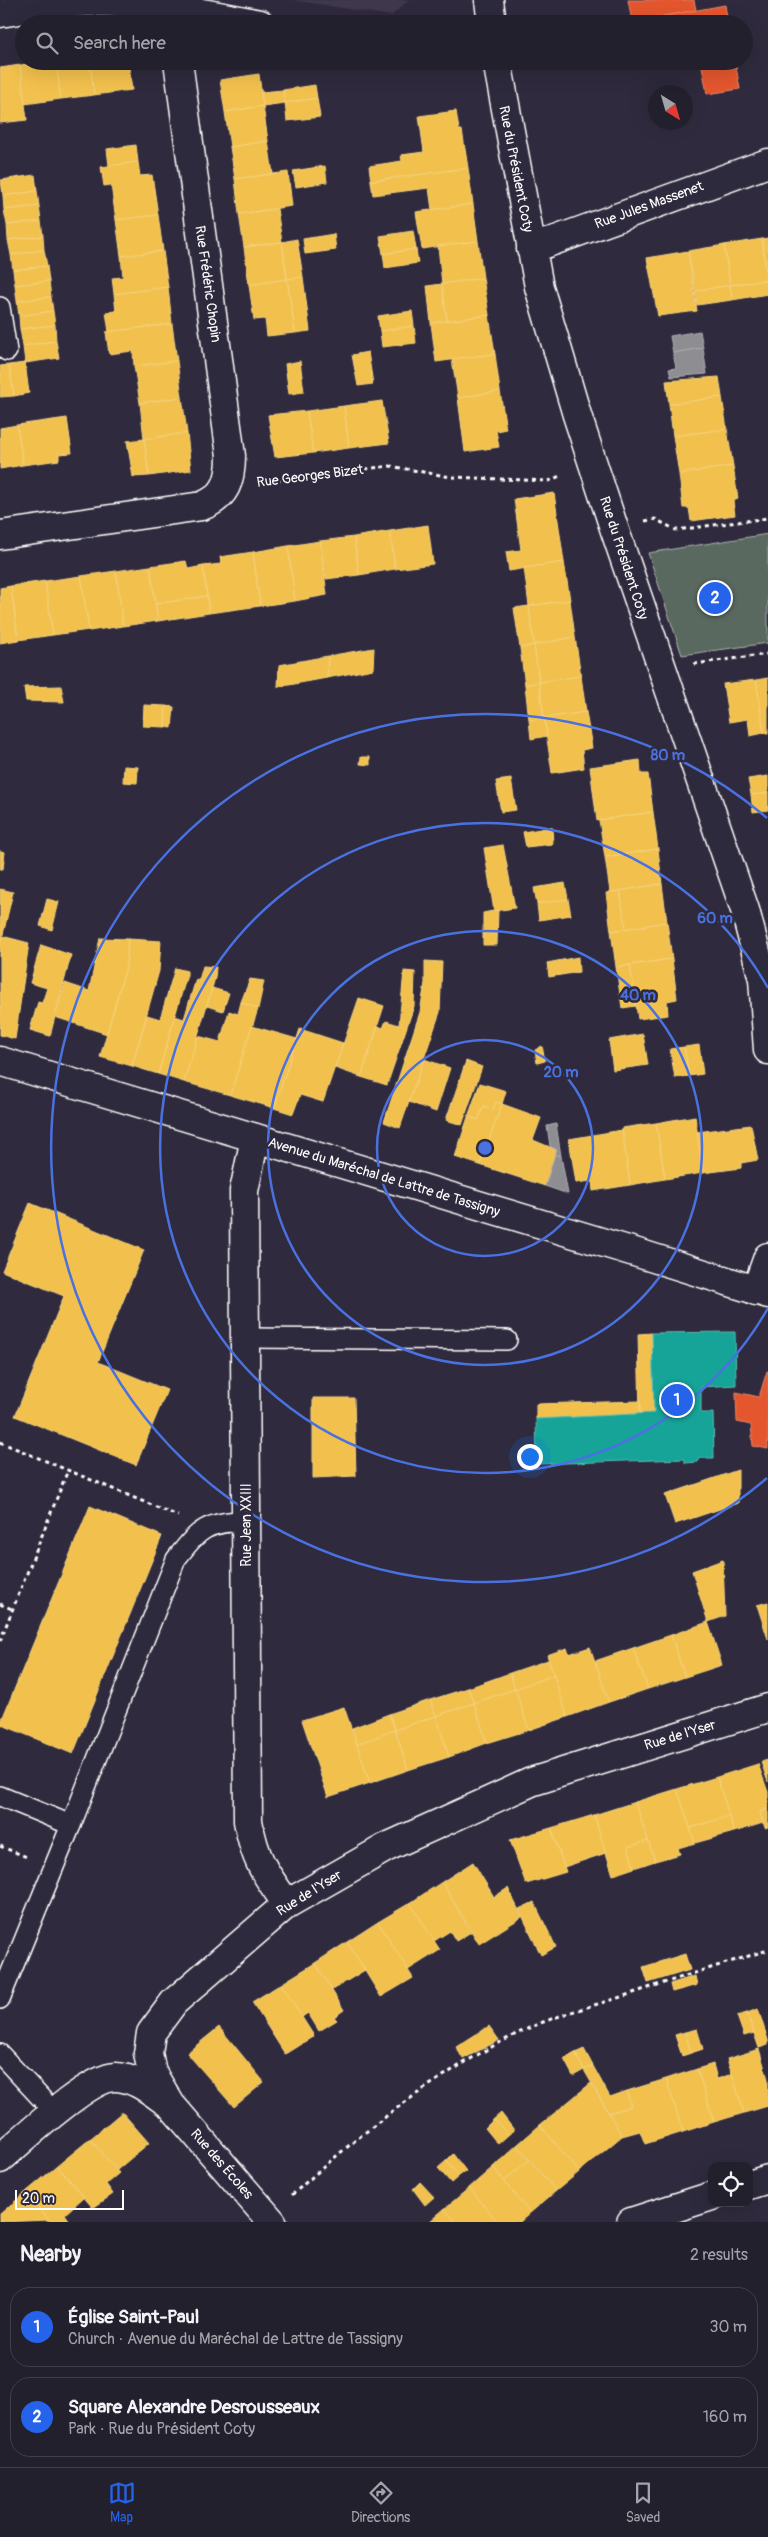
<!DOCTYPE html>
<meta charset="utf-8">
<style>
:root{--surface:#23202e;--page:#2b2836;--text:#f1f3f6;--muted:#a3a3aa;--line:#403e4a;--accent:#2563eb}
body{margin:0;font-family:Pangolin,sans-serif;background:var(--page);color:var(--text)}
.controls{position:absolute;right:15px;bottom:15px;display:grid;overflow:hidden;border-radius:10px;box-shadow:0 5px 20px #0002}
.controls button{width:45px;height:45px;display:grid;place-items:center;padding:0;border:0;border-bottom:1px solid var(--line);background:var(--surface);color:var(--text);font:25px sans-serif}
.compass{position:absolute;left:648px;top:85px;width:45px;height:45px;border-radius:50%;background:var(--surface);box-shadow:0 5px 20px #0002;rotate:143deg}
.scale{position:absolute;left:15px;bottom:12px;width:109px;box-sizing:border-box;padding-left:5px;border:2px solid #fff;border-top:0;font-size:14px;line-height:18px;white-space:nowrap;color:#fff;-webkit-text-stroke:4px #2f2a3d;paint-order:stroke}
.you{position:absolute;left:529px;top:1456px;width:18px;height:18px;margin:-12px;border:4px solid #fff;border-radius:50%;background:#1a73e8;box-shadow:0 0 0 8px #1a73e833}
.badge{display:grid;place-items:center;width:32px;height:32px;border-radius:50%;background:var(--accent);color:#fff;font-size:16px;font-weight:700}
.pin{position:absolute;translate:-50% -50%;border:2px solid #fff;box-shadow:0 1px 5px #0006}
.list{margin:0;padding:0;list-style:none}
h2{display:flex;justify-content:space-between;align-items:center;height:65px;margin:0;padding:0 20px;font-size:21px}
h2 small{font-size:16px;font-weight:400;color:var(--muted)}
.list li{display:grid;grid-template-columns:32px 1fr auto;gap:15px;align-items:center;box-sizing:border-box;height:80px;margin:0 10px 10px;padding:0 10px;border:1px solid var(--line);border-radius:20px}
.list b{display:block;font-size:19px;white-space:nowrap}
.list p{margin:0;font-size:16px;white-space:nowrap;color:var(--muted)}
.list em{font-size:16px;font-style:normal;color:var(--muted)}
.icon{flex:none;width:28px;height:28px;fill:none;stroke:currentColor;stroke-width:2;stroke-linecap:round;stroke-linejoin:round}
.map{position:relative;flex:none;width:768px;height:2222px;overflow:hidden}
.search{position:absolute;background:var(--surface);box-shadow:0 5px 20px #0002;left:15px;right:15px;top:15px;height:55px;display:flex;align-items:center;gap:12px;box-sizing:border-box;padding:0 18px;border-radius:28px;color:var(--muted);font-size:19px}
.sheet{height:245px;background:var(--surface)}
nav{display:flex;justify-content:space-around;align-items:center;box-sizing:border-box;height:70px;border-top:1px solid var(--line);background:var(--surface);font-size:14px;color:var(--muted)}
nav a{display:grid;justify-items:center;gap:2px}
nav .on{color:var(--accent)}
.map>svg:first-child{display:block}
.built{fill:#41384e}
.green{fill:#5a6960;stroke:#acb4b0}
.homes{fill:#f2c14e;stroke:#f6d483}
.shops{fill:#e4572e;stroke:#ec896d}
.public{fill:#17a398;stroke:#5dbfb7}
.industry{fill:#8d8d92;stroke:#afafb3}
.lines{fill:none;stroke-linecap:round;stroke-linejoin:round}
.service-casing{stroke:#fff;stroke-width:22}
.minor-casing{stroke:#fff;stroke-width:31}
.secondary-casing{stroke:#fff;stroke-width:31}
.path{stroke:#fff;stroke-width:3;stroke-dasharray:4 4;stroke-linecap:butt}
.service{stroke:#2f2a3d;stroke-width:19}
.minor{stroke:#2f2a3d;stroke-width:28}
.secondary{stroke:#2f2a3d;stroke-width:28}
.ring{fill:none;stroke:#4a71e0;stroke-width:2.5}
.labels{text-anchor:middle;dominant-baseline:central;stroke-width:5;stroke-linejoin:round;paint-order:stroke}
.street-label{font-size:14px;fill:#fff;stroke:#2f2a3d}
.centre{fill:#4a71e0;stroke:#2f2a3d;stroke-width:2.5}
.ring-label{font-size:15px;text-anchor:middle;font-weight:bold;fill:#4a71e0;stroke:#2f2a3d;stroke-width:5;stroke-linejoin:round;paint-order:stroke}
</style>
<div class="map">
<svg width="768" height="2222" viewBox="0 0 768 2222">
<rect width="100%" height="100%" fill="#2f2a3d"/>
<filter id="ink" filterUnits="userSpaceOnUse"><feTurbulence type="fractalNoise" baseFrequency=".02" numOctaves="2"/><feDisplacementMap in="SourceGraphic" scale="10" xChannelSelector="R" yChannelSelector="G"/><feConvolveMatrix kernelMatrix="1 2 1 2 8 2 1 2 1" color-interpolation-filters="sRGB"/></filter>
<g filter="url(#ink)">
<polygon class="built" points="292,0 409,0 391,16"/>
<polygon class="green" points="768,534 768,643 682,655 648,553"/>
<g class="homes">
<polygon points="56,61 61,99 25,104 20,65"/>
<polygon points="56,61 90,61 94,95 61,99"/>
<polygon points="90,61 128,61 132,90 94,95"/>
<polygon points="20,65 27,120 0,123 0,68"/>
<polygon points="259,74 263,106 225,112 220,80"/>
<polygon points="315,85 317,98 285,103 283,90"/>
<polygon points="283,90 285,103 263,106 261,92"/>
<polygon points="317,98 320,117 287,121 285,103"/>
<polygon points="263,106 268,141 230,147 225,112"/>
<polygon points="456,111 459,130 462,130 468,168 371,181 369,166 402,161 401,155 424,152 419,116"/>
<polygon points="268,141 273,174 235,179 230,147"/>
<polygon points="136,145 138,162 109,166 107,149"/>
<polygon points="138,162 140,176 152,175 158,215 116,220 111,185 104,186 101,167"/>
<polygon points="325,166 327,182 296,187 293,171"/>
<polygon points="468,168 473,204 432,210 429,188 373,195 371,181"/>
<polygon points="288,172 292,206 239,214 235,179"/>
<polygon points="35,175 37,191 3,196 1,180"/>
<polygon points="37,191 39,206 4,210 3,196"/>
<polygon points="473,204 478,241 422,249 416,212"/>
<polygon points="39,206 41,221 7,225 4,210"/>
<polygon points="277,209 282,242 244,247 239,214"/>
<polygon points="158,215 163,251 121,256 116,220"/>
<polygon points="41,221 43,236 8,240 7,225"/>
<polygon points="413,231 416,249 383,254 380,236"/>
<polygon points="334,234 336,250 305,254 303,239"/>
<polygon points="43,236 44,250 11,255 8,240"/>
<polygon points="768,238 768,280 767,280 762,239"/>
<polygon points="297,239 303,277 287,279 282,242"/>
<polygon points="762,239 767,280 730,285 724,245"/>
<polygon points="478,241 483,278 442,284 438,246"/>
<polygon points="282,242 287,279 249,285 244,247"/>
<polygon points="724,245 730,285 695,291 688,251"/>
<polygon points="416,249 418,263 385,268 383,254"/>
<polygon points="44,250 47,266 13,270 11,255"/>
<polygon points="163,251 168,287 114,294 112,278 123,277 121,256"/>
<polygon points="688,251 697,311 658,316 647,258"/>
<polygon points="47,266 49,281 15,285 13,270"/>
<polygon points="303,277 310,331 295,333 287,279"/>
<polygon points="483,278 489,315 447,321 442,284"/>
<polygon points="287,279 295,333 267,336 265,319 254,320 249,285"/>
<polygon points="767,280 768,294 732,300 730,285"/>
<polygon points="49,281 51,297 17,301 15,285"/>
<polygon points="442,284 447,321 431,323 427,286"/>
<polygon points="730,285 732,300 697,305 695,291"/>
<polygon points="168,287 172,324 109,332 106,312 116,311 114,294"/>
<polygon points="51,297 53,311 19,316 17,301"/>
<polygon points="53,311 55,325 20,329 19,316"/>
<polygon points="412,311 414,326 380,331 378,316"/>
<polygon points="489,315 495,354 436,362 431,323"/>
<polygon points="172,324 177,361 134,366 133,351 109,354 106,332"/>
<polygon points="55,325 56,341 23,346 20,329"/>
<polygon points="414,326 416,343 382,347 380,331"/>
<polygon points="56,341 59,358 25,363 23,346"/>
<polygon points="368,352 373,384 358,386 352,355"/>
<polygon points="495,354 500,391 458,398 452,359"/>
<polygon points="177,361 182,397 140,403 134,366"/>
<polygon points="300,361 304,392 289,394 285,364"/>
<polygon points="25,363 29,393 14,396 9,365"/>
<polygon points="9,365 14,396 0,397 0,366"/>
<polygon points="719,377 722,397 669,404 666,381"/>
<polygon points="500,391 506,429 496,431 499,447 465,452 458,398"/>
<polygon points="182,397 187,433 144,439 140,403"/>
<polygon points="722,397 727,429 673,436 669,404"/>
<polygon points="382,401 389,443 349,448 344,406"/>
<polygon points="344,406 349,448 313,453 307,411"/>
<polygon points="307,411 313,453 275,457 268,415"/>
<polygon points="67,418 72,453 59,454 59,460 23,465 17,425"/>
<polygon points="17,425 23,465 0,469 0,428"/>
<polygon points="727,429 733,466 679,474 673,436"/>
<polygon points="187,433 191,470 149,476 144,439"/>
<polygon points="144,439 149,476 133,477 127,441"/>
<polygon points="733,466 738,499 733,501 735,515 691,521 689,508 683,508 679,474"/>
<polygon points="554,493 564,562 509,571 506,552 521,550 514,499"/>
<polygon points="428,525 433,564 395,569 390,531"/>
<polygon points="390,531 395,569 359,575 354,537"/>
<polygon points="354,537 359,575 326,579 320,541"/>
<polygon points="320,541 327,595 295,601 288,546"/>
<polygon points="288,546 295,601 260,606 253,552"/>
<polygon points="253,552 260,606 209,613 203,566 221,564 220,557"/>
<polygon points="186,561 188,569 203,566 207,596 156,604 150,566"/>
<polygon points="564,562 570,600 529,606 524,568"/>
<polygon points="150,566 158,621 123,626 116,571"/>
<polygon points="116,571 123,626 89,631 81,576"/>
<polygon points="81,576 89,630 53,635 45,581"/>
<polygon points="45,581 53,635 18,640 11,586"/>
<polygon points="11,586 18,640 0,643 0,588"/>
<polygon points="207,596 209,613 158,621 156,604"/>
<polygon points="570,600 575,637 534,645 529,606"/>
<polygon points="529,606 534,645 520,648 514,608"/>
<polygon points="575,637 581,676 539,682 534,645"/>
<polygon points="534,645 539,682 525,685 520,648"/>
<polygon points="374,648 373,669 327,678 328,656"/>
<polygon points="328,656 327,678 278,687 279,665"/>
<polygon points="581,676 586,712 544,718 539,682"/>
<polygon points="768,678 768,733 764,733 756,680"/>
<polygon points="756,680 764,733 750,736 748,719 729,722 723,684"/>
<polygon points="539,682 544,718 529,720 525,685"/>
<polygon points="61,686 64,702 26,701 24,687"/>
<polygon points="144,705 166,706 165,727 143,726"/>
<polygon points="166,706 174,707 172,728 165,727"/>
<polygon points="586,712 592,748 582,750 584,768 552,773 544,718"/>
<polygon points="544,718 547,736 531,739 529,720"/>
<polygon points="361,757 370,757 370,765 360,764"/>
<polygon points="640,760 641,774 648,774 653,812 597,821 590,767"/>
<polygon points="124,766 138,767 137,783 123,782"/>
<polygon points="768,776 768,793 751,795 748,779"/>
<polygon points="511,779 516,810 501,812 496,781"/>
<polygon points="768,793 768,810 753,812 751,795"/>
<polygon points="653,812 658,849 605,857 599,820"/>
<polygon points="552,827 553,844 526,847 523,832"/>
<polygon points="503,845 515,908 494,911 484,848"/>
<polygon points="658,849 662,884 610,892 605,857"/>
<polygon points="0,851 5,852 3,869 0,869"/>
<polygon points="565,883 568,899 537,904 534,888"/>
<polygon points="662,884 667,922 626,929 620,891"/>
<polygon points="0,889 13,892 1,943 0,943"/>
<polygon points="620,891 626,929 611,931 606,893"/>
<polygon points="47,899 59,902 52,930 40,926"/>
<polygon points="568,899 571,915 539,920 537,904"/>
<polygon points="498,910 497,945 483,945 483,913"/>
<polygon points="667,922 672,959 616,967 611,931"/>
<polygon points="2,936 29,943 15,1039 0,1035 0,943"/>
<polygon points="100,938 128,939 126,967 107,1034 55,1017 65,983 89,991"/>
<polygon points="128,939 161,941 159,971 132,1066 100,1057 126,967"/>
<polygon points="41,945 71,955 50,1036 30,1030 38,1002 42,1003 47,988 30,983"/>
<polygon points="578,957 579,972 549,977 547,963"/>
<polygon points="672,959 677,999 667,1001 668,1015 638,1019 630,965"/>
<polygon points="425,961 442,962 440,1012 400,1128 384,1122 420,1012 425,983"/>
<polygon points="630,965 636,1006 622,1008 616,967"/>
<polygon points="203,966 216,967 215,978 184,1082 158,1074 175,1016 184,1019 196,979 199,980"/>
<polygon points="175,968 187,971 187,975 158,1074 132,1066 147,1015 160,1019"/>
<polygon points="404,971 415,972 414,1006 387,1085 361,1077 378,1026 383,1028 386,1021 399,1025"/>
<polygon points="250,979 264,981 258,1009 241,1002"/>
<polygon points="212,988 229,993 223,1011 207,1006"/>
<polygon points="359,998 384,1006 361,1077 335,1068"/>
<polygon points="241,1002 258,1009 230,1095 184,1082 198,1036 220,1042 229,1011 238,1014"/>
<polygon points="252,1026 297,1039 274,1108 230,1095"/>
<polygon points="300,1029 343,1043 323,1102 300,1095 293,1114 274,1108"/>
<polygon points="643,1034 648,1065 613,1070 609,1040"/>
<polygon points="699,1045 703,1074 689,1076 684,1047"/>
<polygon points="542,1046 545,1061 537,1063 535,1050"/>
<polygon points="684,1047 689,1076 675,1078 670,1049"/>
<polygon points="424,1059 450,1068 436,1112 409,1102"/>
<polygon points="466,1061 482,1067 462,1125 446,1120"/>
<polygon points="480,1083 506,1091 502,1104 496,1102 493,1110 484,1106 478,1120 468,1117"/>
<polygon points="496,1102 502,1104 480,1165 455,1157 468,1117 478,1120 484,1106 493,1110"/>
<polygon points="502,1104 541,1118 533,1140 557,1150 545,1186 480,1165"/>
<polygon points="695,1116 703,1173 665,1179 656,1123"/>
<polygon points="656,1123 665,1179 630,1185 622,1128"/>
<polygon points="751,1125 758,1160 741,1163 741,1168 703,1173 697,1132"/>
<polygon points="622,1130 630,1185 593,1191 592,1181 576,1183 569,1139"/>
<polygon points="30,1203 144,1250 98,1362 167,1390 136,1465 15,1416 64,1296 2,1271"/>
<polygon points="652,1333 654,1413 640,1414 638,1334"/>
<polygon points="313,1398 354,1398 356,1476 313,1478"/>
<polygon points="640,1401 640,1414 536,1419 536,1404"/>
<polygon points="738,1470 738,1503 675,1524 665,1495"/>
<polygon points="90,1506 162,1536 73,1754 0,1724"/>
<polygon points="723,1560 725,1616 708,1622 692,1571"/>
<polygon points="768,1602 768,1639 757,1605"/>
<polygon points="708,1622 722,1665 685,1677 671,1635"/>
<polygon points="671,1635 685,1677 648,1689 633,1648"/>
<polygon points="590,1647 609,1702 567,1717 547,1655 567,1648 569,1654"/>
<polygon points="633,1648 648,1689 609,1702 595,1661"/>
<polygon points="548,1660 554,1675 515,1689 510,1673"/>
<polygon points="510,1673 515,1689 474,1703 468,1688"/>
<polygon points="554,1675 567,1717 529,1730 515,1689"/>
<polygon points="468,1688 474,1703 436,1716 430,1700"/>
<polygon points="515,1689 529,1730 487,1743 474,1703"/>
<polygon points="430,1700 436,1716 395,1730 389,1714"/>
<polygon points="474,1703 487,1743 449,1757 436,1716"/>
<polygon points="344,1707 370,1783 328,1797 302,1720"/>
<polygon points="389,1714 395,1730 357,1744 352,1728"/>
<polygon points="436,1716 449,1757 408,1770 395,1730"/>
<polygon points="395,1730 408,1770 370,1783 357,1744"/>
<polygon points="768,1760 768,1782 761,1762"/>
<polygon points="758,1764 768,1792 768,1809 760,1812 763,1823 734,1832 717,1777"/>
<polygon points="717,1777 729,1816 690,1828 677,1789"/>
<polygon points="677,1789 695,1843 678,1848 680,1854 655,1861 635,1802"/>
<polygon points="635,1802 648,1841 628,1847 634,1868 613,1875 594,1815"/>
<polygon points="768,1809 768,1827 765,1828 760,1812"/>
<polygon points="594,1815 606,1853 564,1867 551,1828"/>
<polygon points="729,1816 734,1832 695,1843 690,1828"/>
<polygon points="551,1828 566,1872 526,1884 510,1840"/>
<polygon points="648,1841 655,1861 634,1868 628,1847"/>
<polygon points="473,1862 494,1897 508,1888 522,1917 479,1944 442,1882"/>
<polygon points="442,1882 471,1932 456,1941 450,1931 434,1941 410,1903"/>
<polygon points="534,1902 556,1947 541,1955 519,1909"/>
<polygon points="410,1903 440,1950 408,1970 378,1922"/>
<polygon points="378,1922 413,1978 381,1997 347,1942"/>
<polygon points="347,1942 365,1970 332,1990 315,1963"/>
<polygon points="685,1954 690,1970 648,1983 643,1967"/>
<polygon points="315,1963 344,2010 334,2017 337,2020 319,2031 308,2013 302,2017 281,1984"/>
<polygon points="695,1976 697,1985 672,1992 670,1984"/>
<polygon points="281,1984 314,2036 285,2054 252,2002"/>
<polygon points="758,2009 768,2040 768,2045 759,2048 747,2013"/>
<polygon points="747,2013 754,2033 744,2036 737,2016"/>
<polygon points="489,2026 499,2040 463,2059 456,2047"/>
<polygon points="219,2027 264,2082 234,2107 187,2053"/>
<polygon points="697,2029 703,2049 691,2053 685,2032"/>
<polygon points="685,2032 691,2053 682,2056 675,2035"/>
<polygon points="584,2049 593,2066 584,2070 575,2053"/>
<polygon points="759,2049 768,2079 768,2106 744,2113 727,2059"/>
<polygon points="575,2053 584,2070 573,2076 564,2059"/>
<polygon points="713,2064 717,2079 732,2074 744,2113 714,2122 697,2069"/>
<polygon points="593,2066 610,2097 627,2091 631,2106 609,2113 584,2070"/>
<polygon points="697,2069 714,2122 683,2132 666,2079"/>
<polygon points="666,2079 683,2132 645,2144 640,2131 622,2136 609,2113 631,2106 627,2091"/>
<polygon points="591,2083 622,2136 579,2172 540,2125"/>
<polygon points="122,2112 149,2143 117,2170 90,2139"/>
<polygon points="501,2113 514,2130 508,2135 494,2119"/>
<polygon points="494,2119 508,2135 498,2144 485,2128"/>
<polygon points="540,2125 579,2172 556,2191 517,2145"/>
<polygon points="90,2139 119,2173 106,2184 113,2194 93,2208 57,2166"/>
<polygon points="517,2145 529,2160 504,2181 493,2167"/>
<polygon points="453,2154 466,2171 459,2176 446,2161"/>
<polygon points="529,2160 556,2191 530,2213 504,2181"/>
<polygon points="446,2161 459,2176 451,2183 438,2168"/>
<polygon points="57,2166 84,2197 65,2214 70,2221 68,2222 50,2222 26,2192"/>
<polygon points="493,2167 530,2213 520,2222 498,2222 469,2188"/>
<polygon points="420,2182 434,2197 425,2205 413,2189"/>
<polygon points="469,2188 498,2222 456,2222 444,2209"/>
<polygon points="26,2192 49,2220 0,2222 0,2214"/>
<polygon points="444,2209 456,2222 429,2222"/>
</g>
<g class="shops">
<polygon points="628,0 694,0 696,10 632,22"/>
<polygon points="725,5 728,24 632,24 632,22"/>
<polygon points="701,61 735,61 740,89 707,94"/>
<polygon points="767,1371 768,1371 768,1449 753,1446 751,1425 737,1422 736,1392 759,1397"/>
</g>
<polygon class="public" points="735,1332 736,1385 701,1387 701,1413 713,1413 714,1458 698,1458 698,1462 685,1463 685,1459 537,1464 536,1419 654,1413 652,1333"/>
<g class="industry">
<polygon points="700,331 703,348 673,353 670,336"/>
<polygon points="703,348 707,374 671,377 669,369 676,368 673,353"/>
<polygon points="556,1124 561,1156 555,1154 557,1150 550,1146 547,1126"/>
<polygon points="555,1154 561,1156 568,1194 545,1186"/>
</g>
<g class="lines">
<defs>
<g id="service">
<polyline points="0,307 7,351"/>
<polyline points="245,1338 507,1340"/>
<polyline points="0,1796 71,1825 0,1999"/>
<path d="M 71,1825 L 176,1559 C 201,1527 205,1524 246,1520"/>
<polyline points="0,2054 55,2113"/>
</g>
<g id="minor">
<polyline points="489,0 492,24"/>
<path d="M 0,13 C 30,8 61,3 92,2 C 148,2 204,13 260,24"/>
<polyline points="497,61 539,287 577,415 614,528 745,910 763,979 768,1050"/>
<polyline points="531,249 768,163"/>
<path d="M 0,535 L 202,506 C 226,497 231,480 231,456 L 178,61"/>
<path d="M 255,1138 L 244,1191 L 248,1821 C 255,1860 264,1872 287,1904"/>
<polyline points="756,1291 768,1257"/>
<path d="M 0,2159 C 22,2140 90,2076 116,2077 C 136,2078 152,2092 168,2103"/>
<polyline points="749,2185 768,2179"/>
<polyline points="272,2222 171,2105 152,2073 148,2053 151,2033 174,2002 287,1904 387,1847 531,1782 768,1708"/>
<polyline points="631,2222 712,2196"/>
</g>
<polyline id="secondary" points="0,1061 641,1254 768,1294"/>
</defs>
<use href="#service" class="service-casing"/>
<use href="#minor" class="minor-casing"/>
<use href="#secondary" class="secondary-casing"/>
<g class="path">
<polyline points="262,482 390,466 451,477 549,481 562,475"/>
<polyline points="645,521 655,519 676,530 768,518"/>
<polyline points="694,664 768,654"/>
<polyline points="0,1442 178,1516"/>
<polyline points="0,1604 12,1609"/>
<polyline points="0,1641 68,1470"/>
<polyline points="0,1846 27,1857"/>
<path d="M 292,2195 C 360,2133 443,2068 527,2029 C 557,2015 592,2006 624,1996 C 672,1980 720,1965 768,1950"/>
</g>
<use href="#service" class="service"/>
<use href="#minor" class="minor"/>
<use href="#secondary" class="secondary"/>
</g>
</g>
<g class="ring">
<circle cx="485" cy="1148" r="108"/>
<circle cx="485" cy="1148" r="217"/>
<path d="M768 1308A325 325 0 1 1 768 988"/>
<path d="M767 1478A434 434 0 1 1 767 818"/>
</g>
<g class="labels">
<g class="street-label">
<text transform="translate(516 169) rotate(79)">Rue du Président Coty</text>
<text transform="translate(649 205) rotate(-20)">Rue Jules Massenet</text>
<text transform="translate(208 284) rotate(82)">Rue Frédéric Chopin</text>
<text transform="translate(310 476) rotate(-7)">Rue Georges Bizet</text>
<text transform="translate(624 558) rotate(72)">Rue du Président Coty</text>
<text transform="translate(384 1177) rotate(17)">Avenue du Maréchal de Lattre de Tassigny</text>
<text transform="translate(246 1525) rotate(-90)">Rue Jean XXIII</text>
<text transform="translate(680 1735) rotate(-17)">Rue de l'Yser</text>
<text transform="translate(309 1893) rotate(-32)">Rue de l'Yser</text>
<text transform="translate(222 2164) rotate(49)">Rue des Écoles</text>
</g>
</g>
<circle cx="485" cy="1148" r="8" class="centre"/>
<g class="ring-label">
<text x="668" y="760">80 m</text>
<text x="715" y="923">60 m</text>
<text x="638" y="1000">40 m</text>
<text x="561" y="1077">20 m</text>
</g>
</svg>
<div class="controls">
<button><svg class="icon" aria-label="locate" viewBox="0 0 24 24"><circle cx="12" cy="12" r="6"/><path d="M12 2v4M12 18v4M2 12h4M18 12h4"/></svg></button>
</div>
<svg class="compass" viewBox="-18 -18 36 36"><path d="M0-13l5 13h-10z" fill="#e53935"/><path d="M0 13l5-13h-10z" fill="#a3a3aa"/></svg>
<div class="scale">20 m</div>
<div class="you"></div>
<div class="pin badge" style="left:677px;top:1400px">1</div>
<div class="pin badge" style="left:715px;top:598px">2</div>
<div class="search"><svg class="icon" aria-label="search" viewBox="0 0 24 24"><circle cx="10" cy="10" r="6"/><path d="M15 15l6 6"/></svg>Search here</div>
</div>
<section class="sheet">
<h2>Nearby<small>2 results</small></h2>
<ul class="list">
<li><span class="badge">1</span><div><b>Église Saint-Paul</b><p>Church · Avenue du Maréchal de Lattre de Tassigny</p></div><em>30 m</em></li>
<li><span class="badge">2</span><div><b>Square Alexandre Desrousseaux</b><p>Park · Rue du Président Coty</p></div><em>160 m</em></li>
</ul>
</section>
<nav>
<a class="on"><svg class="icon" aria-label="map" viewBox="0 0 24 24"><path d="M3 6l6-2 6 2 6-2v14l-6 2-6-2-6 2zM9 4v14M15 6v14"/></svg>Map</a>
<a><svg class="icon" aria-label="directions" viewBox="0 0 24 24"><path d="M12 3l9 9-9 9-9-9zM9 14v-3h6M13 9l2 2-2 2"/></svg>Directions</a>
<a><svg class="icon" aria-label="saved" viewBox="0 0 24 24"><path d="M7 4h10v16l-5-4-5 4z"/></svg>Saved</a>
</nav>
